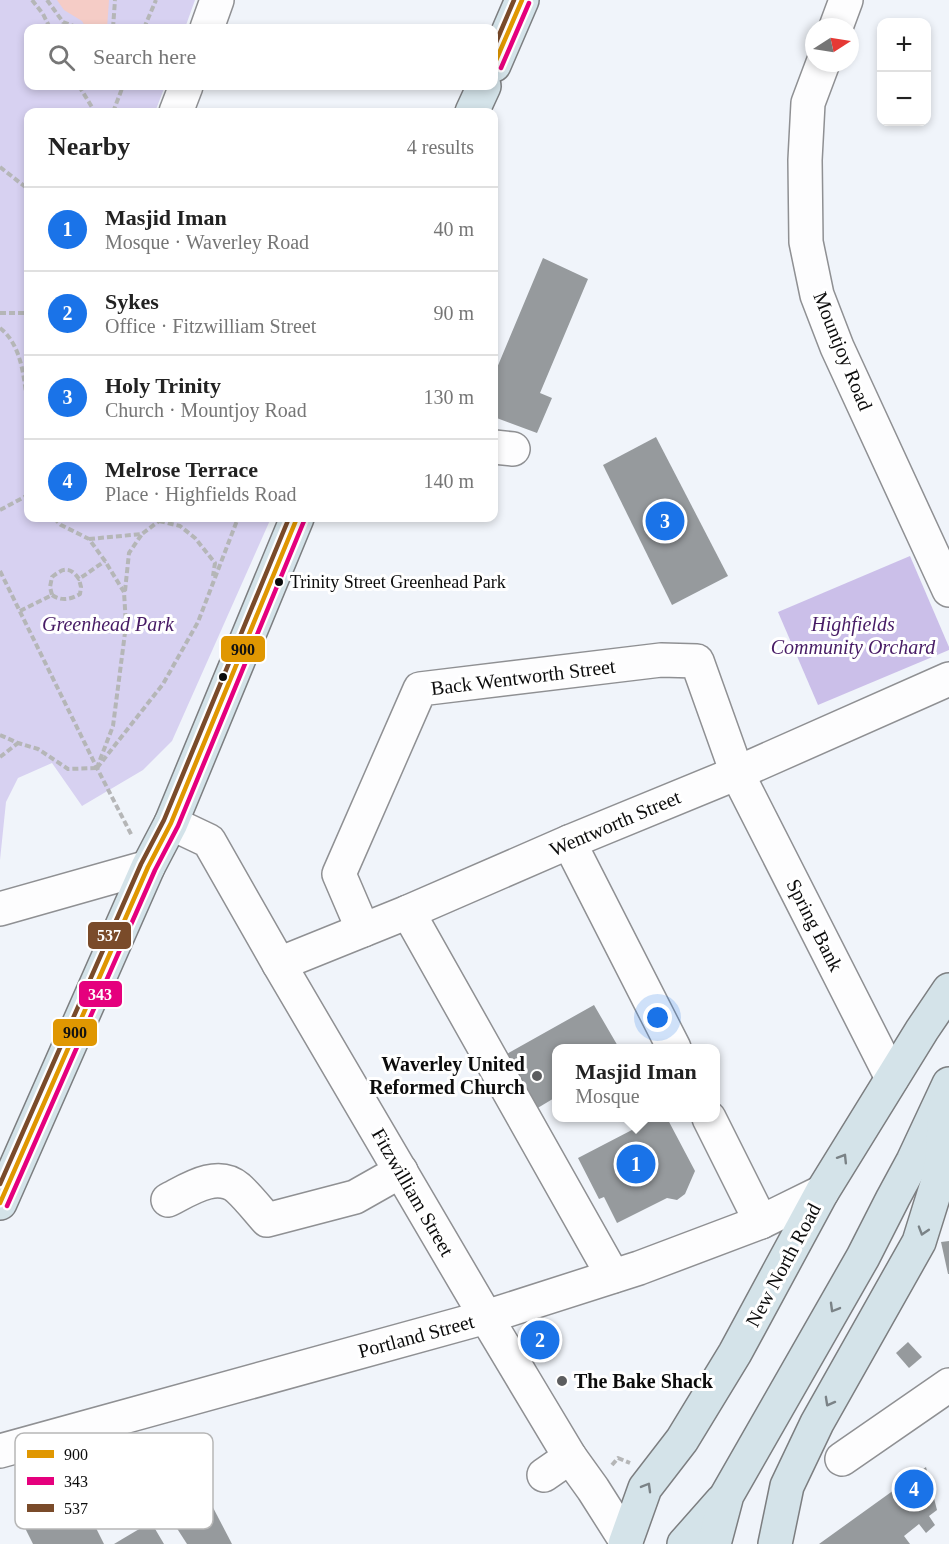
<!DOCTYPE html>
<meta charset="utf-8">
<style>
:root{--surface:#fff;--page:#f6f6f6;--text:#222;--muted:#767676;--line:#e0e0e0;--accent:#1a73e8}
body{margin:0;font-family:"Times New Roman",serif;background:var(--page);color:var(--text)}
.controls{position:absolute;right:18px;top:18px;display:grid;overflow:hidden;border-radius:12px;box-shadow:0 3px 9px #0003}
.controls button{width:54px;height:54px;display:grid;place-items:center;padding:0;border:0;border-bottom:2px solid var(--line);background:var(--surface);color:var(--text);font:30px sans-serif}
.compass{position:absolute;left:805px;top:18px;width:54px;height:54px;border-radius:50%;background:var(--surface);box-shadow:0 3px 9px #0003;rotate:78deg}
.you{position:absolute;left:658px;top:1018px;width:21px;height:21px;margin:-15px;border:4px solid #fff;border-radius:50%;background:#1a73e8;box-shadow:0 0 0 9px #1a73e833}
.badge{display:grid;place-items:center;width:39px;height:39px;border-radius:50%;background:var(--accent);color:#fff;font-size:20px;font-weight:700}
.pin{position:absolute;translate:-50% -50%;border:3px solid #fff;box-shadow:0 2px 6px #0006}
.popup{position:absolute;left:552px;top:1044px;width:168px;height:78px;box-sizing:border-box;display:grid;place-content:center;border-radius:12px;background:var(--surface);filter:drop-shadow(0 2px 4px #0005);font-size:20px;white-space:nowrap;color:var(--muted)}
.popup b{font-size:22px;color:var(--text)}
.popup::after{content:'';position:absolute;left:50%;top:100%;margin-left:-12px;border:12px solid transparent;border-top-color:var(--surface)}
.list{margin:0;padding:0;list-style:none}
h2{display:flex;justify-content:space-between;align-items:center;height:78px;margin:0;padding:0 24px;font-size:26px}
h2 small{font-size:20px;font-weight:400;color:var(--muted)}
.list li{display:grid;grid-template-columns:39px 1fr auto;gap:18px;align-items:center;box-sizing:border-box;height:84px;padding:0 24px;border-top:2px solid var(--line)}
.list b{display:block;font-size:22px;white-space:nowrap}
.list p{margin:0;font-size:20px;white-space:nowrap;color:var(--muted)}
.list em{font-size:20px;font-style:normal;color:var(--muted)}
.icon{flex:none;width:33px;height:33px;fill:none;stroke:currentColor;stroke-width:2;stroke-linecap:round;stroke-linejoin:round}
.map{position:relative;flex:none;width:949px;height:1544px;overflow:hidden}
.search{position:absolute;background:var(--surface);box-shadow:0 3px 9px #0003;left:24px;top:24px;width:474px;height:66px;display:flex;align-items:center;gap:15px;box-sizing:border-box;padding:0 21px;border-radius:12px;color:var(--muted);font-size:22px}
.panel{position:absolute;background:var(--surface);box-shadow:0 3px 9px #0003;left:24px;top:108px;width:474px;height:414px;border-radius:12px}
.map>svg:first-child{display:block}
.green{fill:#d7d1f1}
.forest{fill:#cbbfe9}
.water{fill:#f5ccc6}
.building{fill:#969a9d}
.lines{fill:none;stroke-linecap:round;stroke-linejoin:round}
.minor-casing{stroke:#8f9093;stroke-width:36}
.highway-casing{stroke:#7c7e80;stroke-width:36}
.path{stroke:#b5b6b7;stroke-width:4;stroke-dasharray:6 3;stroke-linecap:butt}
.minor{stroke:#fdfdfe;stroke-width:33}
.highway{stroke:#d4e3e9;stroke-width:33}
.bus-1-casing{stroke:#fff;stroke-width:9}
.bus-2-casing{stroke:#fff;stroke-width:9}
.bus-3-casing{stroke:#fff;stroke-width:9}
.bus-1{stroke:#e09701;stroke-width:4.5}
.bus-2{stroke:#e5007d;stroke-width:4.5}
.bus-3{stroke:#7a4b2a;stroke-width:4.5}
.oneway{stroke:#7a8286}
.bus-dot{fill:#0c0c0c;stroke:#fff;stroke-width:2}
.poi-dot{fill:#5c5d5f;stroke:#fff;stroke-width:2}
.labels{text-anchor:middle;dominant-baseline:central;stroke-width:6;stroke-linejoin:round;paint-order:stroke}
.bus-label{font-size:18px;fill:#0c0c0c;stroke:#fff;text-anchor:start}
.street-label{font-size:20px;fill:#0c0c0c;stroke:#fff}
.park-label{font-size:20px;font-style:italic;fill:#471b65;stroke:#fff}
.poi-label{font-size:20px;font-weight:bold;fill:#0c0c0c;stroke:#fff;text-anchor:end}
.key{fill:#fff;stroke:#b6b6b6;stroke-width:1.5}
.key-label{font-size:16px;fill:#0c0c0c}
.line-badge{stroke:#fff;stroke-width:2}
.badge-label{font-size:16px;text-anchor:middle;font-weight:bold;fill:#fff}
.pale-badge-label{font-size:16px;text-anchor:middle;font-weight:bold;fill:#111}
</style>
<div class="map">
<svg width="949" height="1544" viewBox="0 0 949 1544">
<rect width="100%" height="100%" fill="#f0f4fa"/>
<polygon class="green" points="0,0 195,0 185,28 28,28 28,86 165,86 155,112 28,112 28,518 271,518 172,741 143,770 82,806 52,763 18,778 6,802 0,860"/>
<polygon class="forest" points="910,556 949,647 949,650 818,705 778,612"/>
<polygon class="water" points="57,0 109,0 107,28 86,28 82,21 64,10"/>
<g class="building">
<polygon points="543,258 588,279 540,393 552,398 537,433 494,417 494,375"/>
<polygon points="656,437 728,576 672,605 603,465"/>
<polygon points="594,1005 619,1048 556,1048 556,1097 536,1109 505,1055"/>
<polygon points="655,1118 667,1118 695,1171 685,1194 677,1200 667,1198 617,1223 604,1197 599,1199 578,1158"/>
<polygon points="949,1241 949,1274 948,1274 941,1242"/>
<polygon points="908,1342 922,1357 909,1368 896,1353"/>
<polygon points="182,1448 232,1544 187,1544 131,1457"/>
<polygon points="926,1467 937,1510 929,1516 935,1525 926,1533 919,1524 904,1536 910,1544 819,1544"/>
<polygon points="75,1486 104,1544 33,1544 19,1516"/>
<polygon points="151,1522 164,1544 114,1544"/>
</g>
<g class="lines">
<defs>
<g id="minor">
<polyline points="836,27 846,0"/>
<polyline points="207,28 217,0"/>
<polyline points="823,63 808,103 805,160 806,242 817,295 837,347 949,590"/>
<polyline points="176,112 186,86"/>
<polyline points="494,447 513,449"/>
<polyline points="171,823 209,841 279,964 486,1317 570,1457 593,1489 626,1541"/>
<polyline points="569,842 674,1048"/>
<polyline points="0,909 148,867"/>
<polyline points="408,912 613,1276"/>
<polyline points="363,930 339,874 420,689 661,660 697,661 737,773 892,1078"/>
<polyline points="279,964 408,912 569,842 737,773 949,679"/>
<polyline points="709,1118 761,1222"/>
<path d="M 168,1200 C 188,1190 217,1170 238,1188 C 249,1198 258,1210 267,1220 L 355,1197 L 401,1171"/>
<polyline points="0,1451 486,1317 639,1268 761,1222 822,1192"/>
<polyline points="842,1459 949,1385"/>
<polyline points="544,1475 570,1457"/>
</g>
<g id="highway">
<polyline points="494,65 522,0"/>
<polyline points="472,112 484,86"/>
<polyline points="0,1203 148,867 171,823 297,518"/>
<polyline points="625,1544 645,1488 682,1440 735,1353 822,1192 922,1030 949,990"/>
<polyline points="684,1544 722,1501"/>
<polyline points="714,1544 727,1495 863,1257 893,1198 913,1161 949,1084"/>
<polyline points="775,1544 787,1486 817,1423 919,1242 938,1181 942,1160 945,1108"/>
</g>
</defs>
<use href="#minor" class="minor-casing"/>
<use href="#highway" class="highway-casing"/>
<g class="path">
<polyline points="32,0 43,14 50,28"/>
<polyline points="47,0 63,22 79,28"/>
<polyline points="114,26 122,28"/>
<polyline points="113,28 115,0"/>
<polyline points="144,28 156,0"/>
<polyline points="79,86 95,112"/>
<polyline points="113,112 123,86"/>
<polyline points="0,167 28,189"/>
<polyline points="0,313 28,313"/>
<path d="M 0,328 C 23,346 24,381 28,408"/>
<polyline points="0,510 28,495"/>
<polyline points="54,518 61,525 89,539 105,561 124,592 126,625 113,726 98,765"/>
<polyline points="159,521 180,526 195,538 215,563 213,576"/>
<polyline points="89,539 142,534 159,521 160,518"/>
<polyline points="0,571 97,768 132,836"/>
<polyline points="125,591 129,553 142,534"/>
<path d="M 52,595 C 61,601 70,600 80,594 L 81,587 L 79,579"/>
<path d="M 20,611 L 52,595 L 50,587 L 52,577 C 63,568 70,566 79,579 L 105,561"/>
<polyline points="0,735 18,743 38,749 68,769 97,768"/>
<polyline points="0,757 18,743"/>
<polyline points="97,768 163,684 198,622 238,518"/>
<polyline points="612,1465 618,1458 630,1463"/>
</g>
<use href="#minor" class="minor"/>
<use href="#highway" class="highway"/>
<defs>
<g id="bus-1">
<polyline points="494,65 522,0"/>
<polyline points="0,1203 148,867 171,823 297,518"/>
</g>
<g id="bus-2">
<polyline points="501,68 529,3"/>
<polyline points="7,1206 155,870 178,826 304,521"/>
</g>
<g id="bus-3">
<polyline points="494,47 514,0"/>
<polyline points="0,1184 141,864 164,820 289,518"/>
</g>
</defs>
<use href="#bus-1" class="bus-1-casing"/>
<use href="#bus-2" class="bus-2-casing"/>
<use href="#bus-3" class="bus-3-casing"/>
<use href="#bus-1" class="bus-1"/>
<use href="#bus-2" class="bus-2"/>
<use href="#bus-3" class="bus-3"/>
</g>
<defs><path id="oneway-chevron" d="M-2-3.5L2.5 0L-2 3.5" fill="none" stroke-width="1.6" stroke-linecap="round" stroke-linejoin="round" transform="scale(1.5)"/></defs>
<g class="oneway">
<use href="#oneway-chevron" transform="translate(843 1158) rotate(-58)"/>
<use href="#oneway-chevron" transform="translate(923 1231) rotate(107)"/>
<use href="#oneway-chevron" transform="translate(834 1308) rotate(120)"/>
<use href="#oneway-chevron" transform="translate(829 1402) rotate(119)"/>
<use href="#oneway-chevron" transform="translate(647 1487) rotate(-60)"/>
</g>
<g class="bus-dot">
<circle cx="279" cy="582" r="5"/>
<circle cx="223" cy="677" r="5"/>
</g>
<g class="poi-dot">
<circle cx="537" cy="1076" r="6"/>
<circle cx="562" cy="1381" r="6"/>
</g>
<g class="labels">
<g class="bus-label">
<text x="290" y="582">Trinity Street Greenhead Park</text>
</g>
<g class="street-label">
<text transform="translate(843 351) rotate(68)">Mountjoy Road</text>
<text transform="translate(523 677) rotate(-7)">Back Wentworth Street</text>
<text transform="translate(615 823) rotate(-23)">Wentworth Street</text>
<text transform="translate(815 925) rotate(63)">Spring Bank</text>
<text transform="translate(413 1192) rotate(60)">Fitzwilliam Street</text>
<text transform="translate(783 1265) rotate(-62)">New North Road</text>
<text transform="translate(416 1336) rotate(-15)">Portland Street</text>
</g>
<g class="park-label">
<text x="108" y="624">Greenhead Park</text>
<text x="853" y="624">Highfields<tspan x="853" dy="23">Community Orchard</tspan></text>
</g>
<g class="poi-label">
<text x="525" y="1064">Waverley United<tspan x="525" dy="23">Reformed Church</tspan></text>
<text x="574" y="1381" text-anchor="start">The Bake Shack</text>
</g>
</g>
<rect x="15" y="1433" width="198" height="96" rx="9" class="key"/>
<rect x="27" y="1450" width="27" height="8" fill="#e09701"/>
<rect x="27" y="1477" width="27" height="8" fill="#e5007d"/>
<rect x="27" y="1504" width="27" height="8" fill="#7a4b2a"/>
<g class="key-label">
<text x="64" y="1460">900</text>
<text x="64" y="1487">343</text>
<text x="64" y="1514">537</text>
</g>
<g class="line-badge">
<rect x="220" y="635" width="46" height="28" rx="6" fill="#e09701"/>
<rect x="87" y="921" width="45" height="29" rx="6" fill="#7a4b2a"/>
<rect x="78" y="980" width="45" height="28" rx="6" fill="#e5007d"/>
<rect x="52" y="1018" width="46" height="29" rx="6" fill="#e09701"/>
</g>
<g class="badge-label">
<text x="109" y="941">537</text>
<text x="100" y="1000">343</text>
</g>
<g class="pale-badge-label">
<text x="243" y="655">900</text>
<text x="75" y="1038">900</text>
</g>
</svg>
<div class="controls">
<button>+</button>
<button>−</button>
</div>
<svg class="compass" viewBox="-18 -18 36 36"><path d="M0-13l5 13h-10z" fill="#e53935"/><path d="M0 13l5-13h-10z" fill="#767676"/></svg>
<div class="you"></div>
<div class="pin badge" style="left:636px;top:1164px">1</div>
<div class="popup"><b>Masjid Iman</b>Mosque</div>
<div class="pin badge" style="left:540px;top:1340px">2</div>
<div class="pin badge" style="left:665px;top:521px">3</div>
<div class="pin badge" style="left:914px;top:1489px">4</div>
<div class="search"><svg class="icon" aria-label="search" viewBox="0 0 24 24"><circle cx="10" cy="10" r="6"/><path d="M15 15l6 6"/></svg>Search here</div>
<section class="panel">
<h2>Nearby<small>4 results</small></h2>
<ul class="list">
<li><span class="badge">1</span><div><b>Masjid Iman</b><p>Mosque · Waverley Road</p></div><em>40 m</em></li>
<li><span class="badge">2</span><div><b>Sykes</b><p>Office · Fitzwilliam Street</p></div><em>90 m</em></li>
<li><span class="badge">3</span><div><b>Holy Trinity</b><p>Church · Mountjoy Road</p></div><em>130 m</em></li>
<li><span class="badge">4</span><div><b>Melrose Terrace</b><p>Place · Highfields Road</p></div><em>140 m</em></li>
</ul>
</section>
</div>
